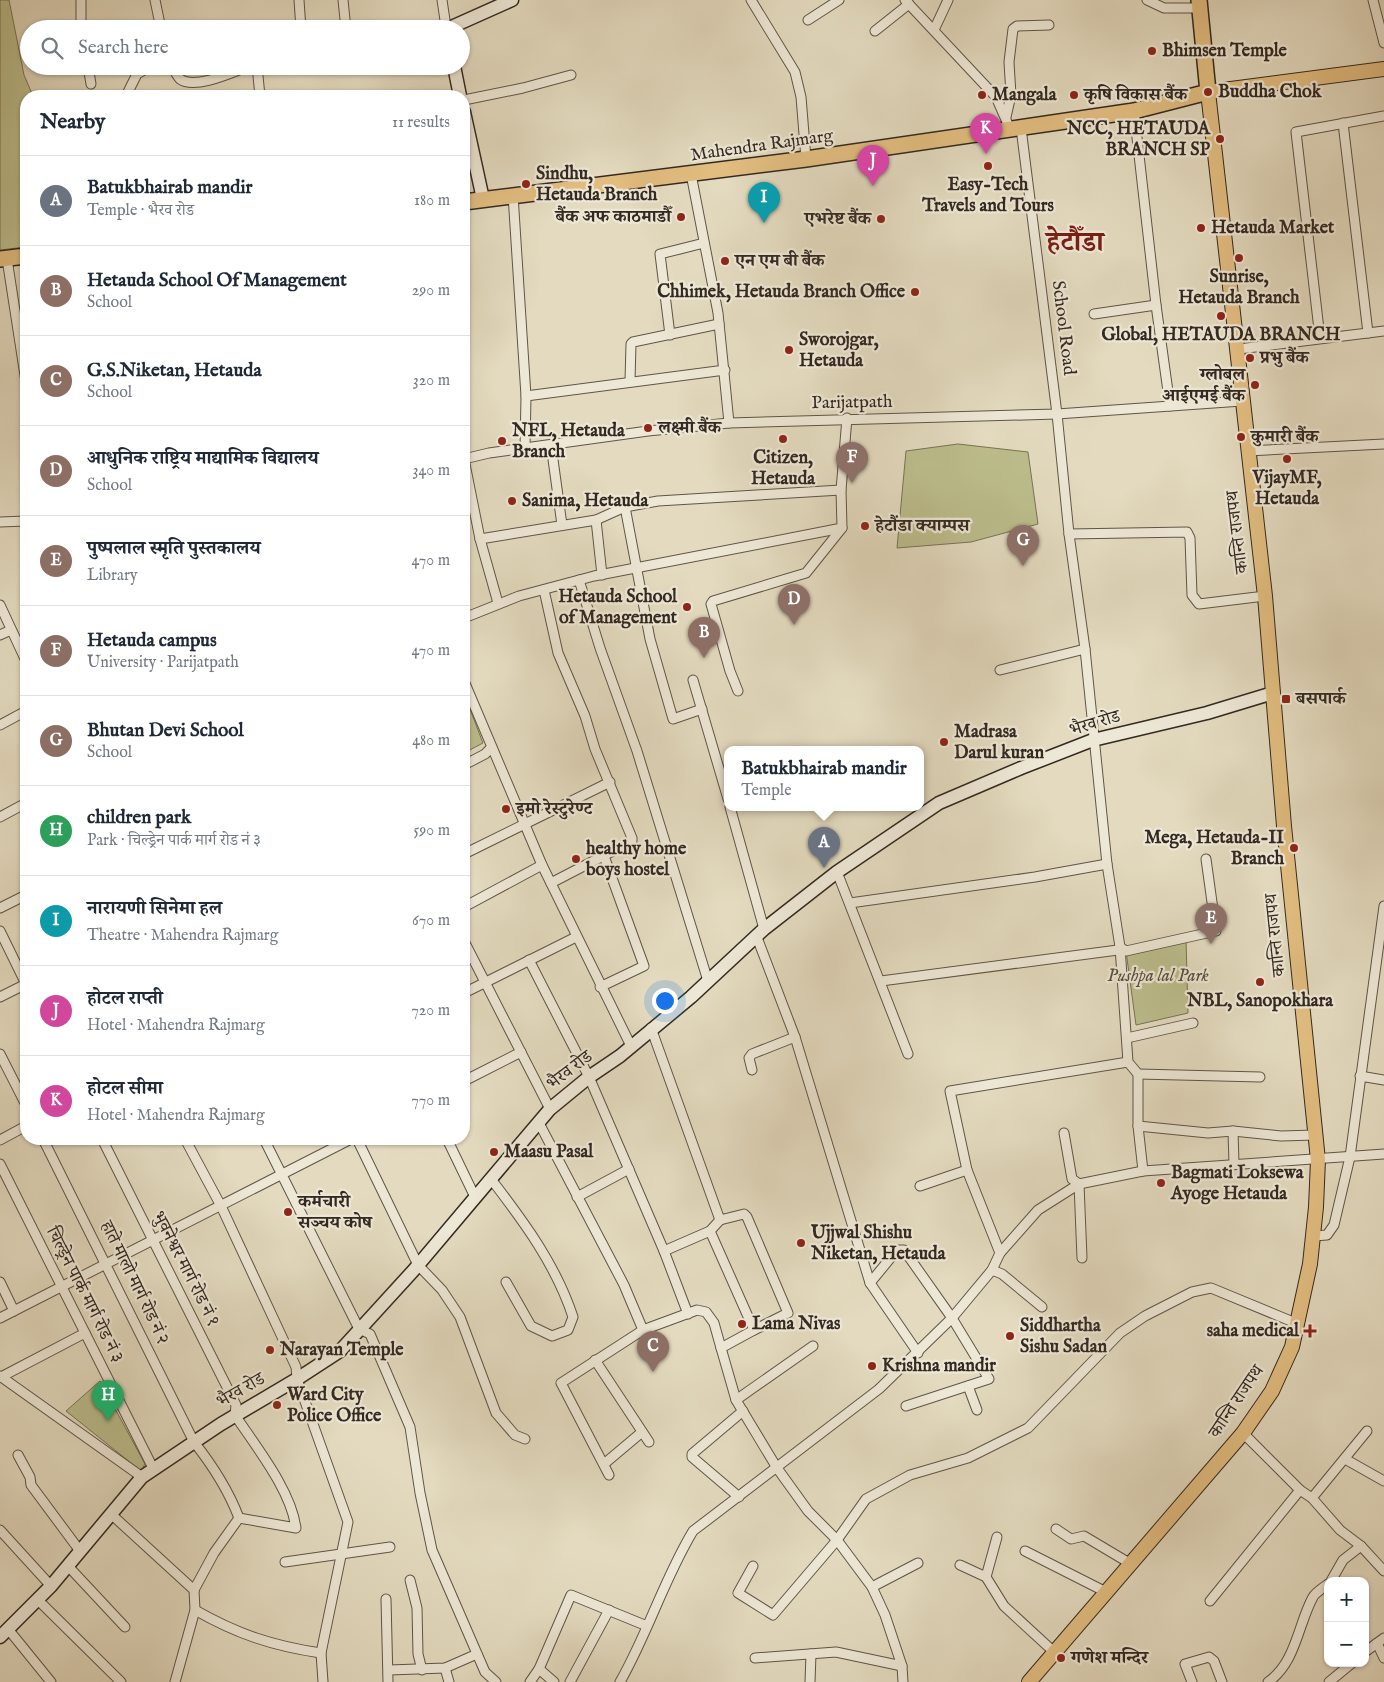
<!DOCTYPE html>
<meta charset="utf-8">
<style>
:root{--surface:#fff;--page:#f6f6f7;--text:#1f2937;--muted:#747a83;--line:#e0e1e3;--accent:#8f2418}
body{margin:0;font-family:"IM FELL English","Noto Serif Devanagari",serif;background:var(--page);color:var(--text)}
.controls{position:absolute;right:15px;bottom:15px;display:grid;overflow:hidden;border-radius:10px;box-shadow:0 1px 4px #0004}
.controls button{width:45px;height:45px;display:grid;place-items:center;padding:0;border:0;border-bottom:1px solid var(--line);background:var(--surface);color:var(--text);font:25px sans-serif}
.you{position:absolute;left:664px;top:1000px;width:18px;height:18px;margin:-12px;border:4px solid #fff;border-radius:50%;background:#1a73e8;box-shadow:0 0 0 8px #1a73e833}
.badge{display:grid;place-items:center;width:32px;height:32px;border-radius:50%;background:var(--accent);color:#fff;font-size:16px;font-weight:700}
.pin{position:absolute;translate:-50% -41px;filter:drop-shadow(0 1px 2px #0008)}
.pin::after{content:'';position:absolute;top:26px;width:18px;height:15px;background:inherit;clip-path:polygon(0 0,100% 0,50% 100%)}
.popup{position:absolute;left:724px;top:746px;width:200px;height:65px;box-sizing:border-box;display:grid;place-content:center;border-radius:10px;background:var(--surface);filter:drop-shadow(0 1px 4px #0005);font-size:16px;white-space:nowrap;color:var(--muted)}
.popup b{font-size:19px;color:var(--text)}
.popup::after{content:'';position:absolute;left:50%;top:100%;margin-left:-10px;border:10px solid transparent;border-top-color:var(--surface)}
.list{margin:0;padding:0;list-style:none}
h2{display:flex;justify-content:space-between;align-items:center;height:65px;margin:0;padding:0 20px;font-size:21px}
h2 small{font-size:16px;font-weight:400;color:var(--muted)}
.list li{display:grid;grid-template-columns:32px 1fr auto;gap:15px;align-items:center;box-sizing:border-box;height:90px;padding:0 20px;border-top:1px solid var(--line)}
.list b{display:block;font-size:19px;white-space:nowrap}
.list p{margin:0;font-size:16px;white-space:nowrap;color:var(--muted)}
.list em{font-size:16px;font-style:normal;color:var(--muted)}
.icon{flex:none;width:28px;height:28px;fill:none;stroke:currentColor;stroke-width:2;stroke-linecap:round;stroke-linejoin:round}
.map{position:relative;flex:none;width:1384px;height:1682px;overflow:hidden}
.search{position:absolute;background:var(--surface);box-shadow:0 1px 4px #0004;left:20px;top:20px;width:450px;height:55px;display:flex;align-items:center;gap:12px;box-sizing:border-box;padding:0 18px;border-radius:28px;color:var(--muted);font-size:19px}
.panel{position:absolute;background:var(--surface);box-shadow:0 1px 4px #0004;left:20px;top:90px;width:450px;height:1055px;border-radius:20px}
.map>svg:first-child{display:block}
.green{fill:#bcbd8c;stroke:#787356}
.lines{fill:none;stroke-linecap:round;stroke-linejoin:round}
.street-casing{stroke:#5f5548;stroke-width:11}
.secondary-casing{stroke:#332921;stroke-width:15}
.primary-casing{stroke:#332921;stroke-width:16}
.highway-casing{stroke:#332921;stroke-width:18}
.street{stroke:#ede7d5;stroke-width:9}
.secondary{stroke:#ede7d5;stroke-width:12}
.primary{stroke:#e2bd80;stroke-width:14}
.highway{stroke:#e2bd80;stroke-width:15}
.poi-dot{fill:#8f2418;stroke:#ede7d5;stroke-width:2}
.labels{text-anchor:middle;dominant-baseline:central;stroke-width:4.5;stroke-linejoin:round;paint-order:stroke}
.poi-label{font-size:18px;font-weight:bold;fill:#332921;stroke:#ede7d5;text-anchor:start}
.street-label{font-size:18px;fill:#332921;stroke:#ede7d5}
.park-label{font-size:18px;font-style:italic;fill:#554e3c;stroke:#ede7d5}
.town-label{font-size:28px;font-weight:bold;fill:#7a1f14;stroke:#ede7d5}
</style>
<div class="map">
<svg width="1384" height="1682" viewBox="0 0 1384 1682">
<rect width="100%" height="100%" fill="#e3dabf"/>
<filter id="stains"><feTurbulence type="fractalNoise" baseFrequency=".004" numOctaves="4"/><feColorMatrix values="0 0 0 0 .2 0 0 0 0 .09 0 0 0 0 .02 0 0 0 .5 -.17"/></filter>
<radialGradient id="worn" r=".72"><stop offset=".6" stop-color="#630" stop-opacity="0"/><stop offset="1" stop-color="#630" stop-opacity=".3"/></radialGradient>
<g class="green">
<polygon points="0,0 9,0 24,75 33,96 26,96 26,247 0,250"/>
<polygon points="958,444 1028,452 1038,524 971,542 897,548 906,451"/>
<polygon points="464,694 483,743 464,753"/>
<polygon points="1186,940 1188,1013 1136,1025 1126,951"/>
<polygon points="100,1381 145,1464 141,1471 66,1411"/>
</g>
<g class="lines">
<defs>
<g id="street">
<polyline points="81,0 81,29"/>
<polyline points="155,0 161,29"/>
<polyline points="299,0 301,29"/>
<polyline points="343,0 346,29"/>
<polyline points="751,0 795,72 801,97 806,159"/>
<polyline points="905,0 996,97 1010,129"/>
<polyline points="1147,0 1164,8 1199,8"/>
<polyline points="1373,0 1384,43"/>
<polyline points="808,20 839,0"/>
<polyline points="433,29 446,27 442,0"/>
<polyline points="934,30 948,0"/>
<polyline points="875,31 909,4"/>
<polyline points="88,66 91,84"/>
<path d="M 172,66 C 174,70 177,76 180,79 C 195,90 233,72 249,66"/>
<polyline points="257,66 260,96"/>
<polyline points="126,96 137,74 151,66"/>
<polyline points="464,100 523,88 571,75"/>
<polyline points="1134,111 1156,305 1170,406"/>
<polyline points="1006,117 1011,95 1009,62 1013,29 1017,26 1049,25"/>
<polyline points="1343,123 1368,333"/>
<polyline points="1021,128 1057,414 1069,534 1085,649 1107,864 1120,947 1128,1062 1138,1074 1138,1126 1143,1171"/>
<polyline points="691,174 718,313 729,423"/>
<polyline points="513,195 526,396 525,448"/>
<polyline points="7,259 26,382"/>
<polyline points="1094,314 1156,305"/>
<polyline points="670,335 660,254 704,243"/>
<polyline points="1320,338 1296,132 1384,116"/>
<polyline points="1239,349 1384,331"/>
<polyline points="630,381 631,344 633,342 719,324"/>
<polyline points="526,396 725,370"/>
<polyline points="551,445 562,525"/>
<polyline points="1248,451 1384,444"/>
<polyline points="464,459 489,453 648,431 729,423 1057,414 1242,401"/>
<polyline points="464,459 480,539 498,603"/>
<polyline points="625,507 650,639 673,719 702,709"/>
<polyline points="596,520 602,575"/>
<polyline points="0,522 26,521"/>
<polyline points="1069,534 1187,532 1190,538 1192,595 1199,604 1265,596"/>
<polyline points="480,539 596,520 625,507 658,501 841,490"/>
<polyline points="579,580 600,648 637,751 708,981"/>
<polyline points="544,590 558,653 585,716 595,749 632,838 632,841 551,883"/>
<polyline points="0,605 26,661"/>
<polyline points="464,618 519,596 594,576 842,528"/>
<polyline points="0,635 11,630"/>
<polyline points="1000,670 1085,649"/>
<polyline points="693,680 728,799"/>
<polyline points="464,681 542,865 631,1046"/>
<polyline points="738,691 730,671 711,604 713,601 806,573 842,528 841,490 847,418"/>
<polyline points="0,725 26,711"/>
<polyline points="464,765 485,754 491,748"/>
<polyline points="730,807 764,929"/>
<polyline points="0,817 26,803"/>
<polyline points="464,854 610,782"/>
<polyline points="837,872 908,1054"/>
<polyline points="850,903 1035,877 1107,864"/>
<polyline points="464,907 542,865"/>
<polyline points="0,908 26,895"/>
<polyline points="0,931 26,984"/>
<polyline points="756,935 795,1037 870,1283 918,1353"/>
<polyline points="464,941 550,1109"/>
<polyline points="1120,947 1126,951 1216,931 1206,859"/>
<polyline points="529,960 589,1077 664,1251 688,1314"/>
<polyline points="881,981 1118,950"/>
<polyline points="600,987 644,966 604,856"/>
<polyline points="464,993 576,937"/>
<polyline points="0,997 26,984"/>
<polyline points="651,1028 720,1220 744,1214 747,1217 788,1313 754,1330"/>
<polyline points="1127,1038 1193,1023"/>
<polyline points="0,1054 26,1105"/>
<polyline points="752,1070 749,1058 752,1054 795,1037"/>
<polyline points="1138,1074 1260,1077"/>
<polyline points="1360,1076 1384,1080"/>
<polyline points="464,1081 521,1052"/>
<polyline points="539,1123 624,1285 643,1330"/>
<polyline points="1138,1126 1208,1133 1233,1131 1281,1136 1315,1135"/>
<polyline points="1233,1131 1234,1164"/>
<polyline points="1064,1133 1072,1179 1079,1184 1082,1258"/>
<path d="M 43,1139 L 194,1442 C 213,1466 228,1489 239,1518 L 214,1553 L 194,1590"/>
<path d="M 102,1139 L 236,1405 L 235,1415 C 256,1447 291,1490 296,1528 L 239,1518"/>
<polyline points="185,1139 221,1206 296,1367 297,1379 348,1522 321,1653 323,1682"/>
<polyline points="264,1139 359,1329 370,1334 410,1427 420,1493 432,1550 485,1672 496,1682"/>
<polyline points="357,1139 418,1265 442,1290 460,1317 496,1413 515,1435 525,1439"/>
<polyline points="447,1139 475,1197"/>
<polyline points="0,1140 26,1126"/>
<polyline points="0,1164 153,1468"/>
<path d="M 491,1179 C 524,1222 556,1265 573,1317 L 568,1330 L 552,1336 L 531,1326 L 506,1282"/>
<polyline points="920,1186 967,1170"/>
<polyline points="577,1197 629,1169"/>
<polyline points="720,1220 710,1231 754,1330 721,1348 736,1400 777,1468 808,1511 837,1540 872,1587 885,1615 902,1666 903,1682"/>
<polyline points="1314,1236 1327,1235 1334,1225 1350,1157 1384,906"/>
<polyline points="664,1251 710,1231"/>
<polyline points="1000,1253 967,1170 950,1091 1128,1062"/>
<polyline points="992,1270 1002,1274 1042,1307"/>
<polyline points="0,1282 14,1311"/>
<polyline points="870,1283 897,1250 904,1250 952,1318 989,1379 906,1406"/>
<polyline points="0,1318 351,1139"/>
<polyline points="595,1360 649,1442"/>
<polyline points="0,1376 142,1477"/>
<polyline points="1,1377 85,1333"/>
<polyline points="968,1386 977,1410"/>
<polyline points="736,1400 813,1346"/>
<polyline points="1243,1433 1300,1490 1312,1498 1340,1530 1361,1546 1384,1571"/>
<polyline points="18,1455 30,1477 31,1485 80,1551"/>
<polyline points="1345,1459 1384,1481"/>
<polyline points="604,1464 642,1432"/>
<polyline points="609,1475 561,1383 643,1330 697,1310 706,1312 714,1323 721,1348"/>
<polyline points="739,1497 692,1457 692,1454 743,1411"/>
<polyline points="1312,1498 1367,1431"/>
<polyline points="111,1514 194,1590 195,1610 175,1682"/>
<polyline points="1056,1529 1071,1539 1084,1536 1131,1564"/>
<polyline points="0,1530 51,1586"/>
<polyline points="1025,1551 1106,1592"/>
<polyline points="285,1562 390,1547"/>
<polyline points="960,1565 986,1577 1004,1606 1054,1652"/>
<polyline points="68,1566 125,1627"/>
<polyline points="753,1566 738,1593 773,1615 837,1540 866,1499 910,1475 968,1458 1028,1428 1120,1333 1145,1316 1192,1292 1211,1288 1298,1324"/>
<polyline points="986,1577 997,1537"/>
<polyline points="410,1580 417,1608 418,1654 422,1670"/>
<polyline points="1331,1581 1343,1560 1361,1546"/>
<polyline points="872,1587 918,1563"/>
<polyline points="386,1599 388,1682"/>
<polyline points="38,1600 121,1682"/>
<polyline points="1210,1601 1300,1490"/>
<path d="M 195,1610 C 237,1634 273,1646 321,1653"/>
<polyline points="8,1629 51,1682"/>
<polyline points="1377,1643 1384,1658"/>
<polyline points="1365,1652 1384,1638"/>
<polyline points="755,1658 836,1652 902,1666"/>
<polyline points="445,1668 449,1682"/>
<polyline points="539,1669 554,1682"/>
<polyline points="389,1670 445,1668 477,1654"/>
<polyline points="530,1682 539,1669 571,1595 647,1626"/>
<polyline points="570,1682 609,1610"/>
<path d="M 620,1682 C 648,1633 664,1579 693,1531 L 879,1389 L 952,1318 L 992,1270 L 1000,1253 L 1038,1210 L 1079,1184 L 1143,1171 L 1384,1154"/>
<polyline points="810,1682 811,1654"/>
<polyline points="1192,1682 1185,1664 1209,1657 1214,1661 1222,1682"/>
<path d="M 1268,1682 C 1296,1663 1298,1624 1313,1597 C 1316,1592 1323,1588 1328,1584"/>
<polyline points="1329,1682 1352,1663"/>
</g>
<g id="secondary">
<polyline points="447,29 512,0"/>
<polyline points="454,66 460,96"/>
<polyline points="464,112 483,199"/>
<polyline points="0,1637 51,1586 142,1477 221,1424 297,1379 340,1351 413,1271 550,1109 589,1077 620,1056 691,997 764,929 837,872 939,803 1021,768 1093,740 1207,713 1273,693"/>
</g>
<polyline id="primary" points="1029,1682 1243,1433 1272,1391 1292,1347 1310,1264 1316,1207 1318,1160 1284,826 1265,596 1208,92 1384,69"/>
<g id="highway">
<polyline points="464,202 806,159 1134,111 1208,92 1199,0"/>
<polyline points="0,259 26,256"/>
</g>
</defs>
<use href="#street" class="street-casing"/>
<use href="#secondary" class="secondary-casing"/>
<use href="#primary" class="primary-casing"/>
<use href="#highway" class="highway-casing"/>
<use href="#street" class="street"/>
<use href="#secondary" class="secondary"/>
<use href="#primary" class="primary"/>
<use href="#highway" class="highway"/>
</g>
<g class="poi-dot">
<circle cx="1152" cy="51" r="5"/>
<circle cx="1208" cy="92" r="5"/>
<circle cx="982" cy="95" r="5"/>
<circle cx="1074" cy="95" r="5"/>
<circle cx="1220" cy="139" r="5"/>
<circle cx="988" cy="166" r="5"/>
<circle cx="526" cy="184" r="5"/>
<circle cx="681" cy="217" r="5"/>
<circle cx="881" cy="219" r="5"/>
<circle cx="1201" cy="228" r="5"/>
<circle cx="1239" cy="258" r="5"/>
<circle cx="725" cy="261" r="5"/>
<circle cx="915" cy="292" r="5"/>
<circle cx="1221" cy="316" r="5"/>
<circle cx="789" cy="350" r="5"/>
<circle cx="1250" cy="358" r="5"/>
<circle cx="1255" cy="385" r="5"/>
<circle cx="648" cy="428" r="5"/>
<circle cx="1241" cy="437" r="5"/>
<circle cx="783" cy="439" r="5"/>
<circle cx="502" cy="441" r="5"/>
<circle cx="1287" cy="459" r="5"/>
<circle cx="512" cy="501" r="5"/>
<circle cx="865" cy="526" r="5"/>
<circle cx="687" cy="607" r="5"/>
<rect x="1281" y="694" width="10" height="10" rx="2.5"/>
<circle cx="944" cy="742" r="5"/>
<circle cx="506" cy="809" r="5"/>
<circle cx="1294" cy="848" r="5"/>
<circle cx="576" cy="859" r="5"/>
<circle cx="1260" cy="982" r="5"/>
<circle cx="494" cy="1152" r="5"/>
<circle cx="1161" cy="1183" r="5"/>
<circle cx="288" cy="1212" r="5"/>
<circle cx="801" cy="1243" r="5"/>
<circle cx="742" cy="1324" r="5"/>
<path d="M1307.5 1323.5h5v5h5v5h-5v5h-5v-5h-5v-5h5z"/>
<circle cx="1010" cy="1336" r="5"/>
<circle cx="270" cy="1350" r="5"/>
<circle cx="872" cy="1366" r="5"/>
<circle cx="277" cy="1405" r="5"/>
<circle cx="1061" cy="1658" r="5"/>
</g>
<g class="labels">
<g class="poi-label">
<text x="1162" y="51">Bhimsen Temple</text>
<text x="1218" y="92">Buddha Chok</text>
<text x="992" y="95">Mangala</text>
<text x="1084" y="95">कृषि विकास बैंक</text>
<text x="1210" y="129" text-anchor="end">NCC, HETAUDA<tspan x="1210" dy="21">BRANCH SP</tspan></text>
<text x="536" y="174">Sindhu,<tspan x="536" dy="21">Hetauda Branch</tspan></text>
<text x="988" y="185" text-anchor="middle">Easy-Tech<tspan x="988" dy="21">Travels and Tours</tspan></text>
<text x="671" y="217" text-anchor="end">बैंक अफ काठमाडौँ</text>
<text x="871" y="219" text-anchor="end">एभरेष्ट बैंक</text>
<text x="1211" y="228">Hetauda Market</text>
<text x="735" y="261">एन एम बी बैंक</text>
<text x="1239" y="277" text-anchor="middle">Sunrise,<tspan x="1239" dy="21">Hetauda Branch</tspan></text>
<text x="905" y="292" text-anchor="end">Chhimek, Hetauda Branch Office</text>
<text x="1221" y="335" text-anchor="middle">Global, HETAUDA BRANCH</text>
<text x="799" y="340">Sworojgar,<tspan x="799" dy="21">Hetauda</tspan></text>
<text x="1260" y="358">प्रभु बैंक</text>
<text x="1245" y="375" text-anchor="end">ग्लोबल<tspan x="1245" dy="21">आईएमई बैंक</tspan></text>
<text x="658" y="428">लक्ष्मी बैंक</text>
<text x="512" y="431">NFL, Hetauda<tspan x="512" dy="21">Branch</tspan></text>
<text x="1251" y="437">कुमारी बैंक</text>
<text x="783" y="458" text-anchor="middle">Citizen,<tspan x="783" dy="21">Hetauda</tspan></text>
<text x="1287" y="478" text-anchor="middle">VijayMF,<tspan x="1287" dy="21">Hetauda</tspan></text>
<text x="522" y="501">Sanima, Hetauda</text>
<text x="875" y="526">हेटौंडा क्याम्पस</text>
<text x="677" y="597" text-anchor="end">Hetauda School<tspan x="677" dy="21">of Management</tspan></text>
<text x="1296" y="699">बसपार्क</text>
<text x="954" y="732">Madrasa<tspan x="954" dy="21">Darul kuran</tspan></text>
<text x="516" y="809">इमो रेस्टुरेण्ट</text>
<text x="1284" y="838" text-anchor="end">Mega, Hetauda-II<tspan x="1284" dy="21">Branch</tspan></text>
<text x="586" y="849">healthy home<tspan x="586" dy="21">boys hostel</tspan></text>
<text x="1260" y="1001" text-anchor="middle">NBL, Sanopokhara</text>
<text x="504" y="1152">Maasu Pasal</text>
<text x="1171" y="1173">Bagmati Loksewa<tspan x="1171" dy="21">Ayoge Hetauda</tspan></text>
<text x="298" y="1202">कर्मचारी<tspan x="298" dy="21">सञ्चय कोष</tspan></text>
<text x="811" y="1233">Ujjwal Shishu<tspan x="811" dy="21">Niketan, Hetauda</tspan></text>
<text x="752" y="1324">Lama Nivas</text>
<text x="1020" y="1326">Siddhartha<tspan x="1020" dy="21">Sishu Sadan</tspan></text>
<text x="1299" y="1331" text-anchor="end">saha medical</text>
<text x="280" y="1350">Narayan Temple</text>
<text x="882" y="1366">Krishna mandir</text>
<text x="287" y="1395">Ward City<tspan x="287" dy="21">Police Office</tspan></text>
<text x="1071" y="1658">गणेश मन्दिर</text>
</g>
<g class="street-label">
<text transform="translate(762 146) rotate(-8)">Mahendra Rajmarg</text>
<text transform="translate(1063 328) rotate(83)">School Road</text>
<text transform="translate(852 403) rotate(-1)">Parijatpath</text>
<text transform="translate(1238 532) rotate(-97)">कान्ति राजपथ</text>
<text transform="translate(1095 724) rotate(-17)">भैरव रोड</text>
<text transform="translate(1276 935) rotate(-96)">कान्ति राजपथ</text>
<text transform="translate(570 1071) rotate(-38)">भैरव रोड</text>
<text transform="translate(185 1269) rotate(63)">भुवनेश्वर मार्ग रोड नं १</text>
<text transform="translate(134 1283) rotate(64)">हाते मालो मार्ग रोड नं २</text>
<text transform="translate(84 1295) rotate(63)">चिल्ड्रेन पार्क मार्ग रोड नं ३</text>
<text transform="translate(241 1391) rotate(-30)">भैरव रोड</text>
<text transform="translate(1237 1402) rotate(-56)">कान्ति राजपथ</text>
</g>
<g class="park-label">
<text x="1158" y="976">Pushpa lal Park</text>
</g>
<g class="town-label">
<text x="1075" y="243">हेटौँडा</text>
</g>
</g>
<rect width="100%" height="100%" filter="url(#stains)"/>
<rect width="100%" height="100%" fill="url(#worn)"/>
</svg>
<div class="controls">
<button>+</button>
<button>−</button>
</div>
<div class="you"></div>
<div class="pin badge" style="left:824px;top:868px;background:#6b7280">A</div>
<div class="popup"><b>Batukbhairab mandir</b>Temple</div>
<div class="pin badge" style="left:704px;top:658px;background:#8d6e63">B</div>
<div class="pin badge" style="left:653px;top:1372px;background:#8d6e63">C</div>
<div class="pin badge" style="left:794px;top:625px;background:#8d6e63">D</div>
<div class="pin badge" style="left:1211px;top:944px;background:#8d6e63">E</div>
<div class="pin badge" style="left:852px;top:483px;background:#8d6e63">F</div>
<div class="pin badge" style="left:1023px;top:566px;background:#8d6e63">G</div>
<div class="pin badge" style="left:108px;top:1421px;background:#2e9e5b">H</div>
<div class="pin badge" style="left:764px;top:223px;background:#0f9aa8">I</div>
<div class="pin badge" style="left:873px;top:186px;background:#d1479c">J</div>
<div class="pin badge" style="left:986px;top:154px;background:#d1479c">K</div>
<div class="search"><svg class="icon" aria-label="search" viewBox="0 0 24 24"><circle cx="10" cy="10" r="6"/><path d="M15 15l6 6"/></svg>Search here</div>
<section class="panel">
<h2>Nearby<small>11 results</small></h2>
<ul class="list">
<li><span class="badge" style="background:#6b7280">A</span><div><b>Batukbhairab mandir</b><p>Temple · भैरव रोड</p></div><em>180 m</em></li>
<li><span class="badge" style="background:#8d6e63">B</span><div><b>Hetauda School Of Management</b><p>School</p></div><em>290 m</em></li>
<li><span class="badge" style="background:#8d6e63">C</span><div><b>G.S.Niketan, Hetauda</b><p>School</p></div><em>320 m</em></li>
<li><span class="badge" style="background:#8d6e63">D</span><div><b>आधुनिक राष्ट्रिय माद्यामिक विद्यालय</b><p>School</p></div><em>340 m</em></li>
<li><span class="badge" style="background:#8d6e63">E</span><div><b>पुष्पलाल स्मृति पुस्तकालय</b><p>Library</p></div><em>470 m</em></li>
<li><span class="badge" style="background:#8d6e63">F</span><div><b>Hetauda campus</b><p>University · Parijatpath</p></div><em>470 m</em></li>
<li><span class="badge" style="background:#8d6e63">G</span><div><b>Bhutan Devi School</b><p>School</p></div><em>480 m</em></li>
<li><span class="badge" style="background:#2e9e5b">H</span><div><b>children park</b><p>Park · चिल्ड्रेन पार्क मार्ग रोड नं ३</p></div><em>590 m</em></li>
<li><span class="badge" style="background:#0f9aa8">I</span><div><b>नारायणी सिनेमा हल</b><p>Theatre · Mahendra Rajmarg</p></div><em>670 m</em></li>
<li><span class="badge" style="background:#d1479c">J</span><div><b>होटल राप्ती</b><p>Hotel · Mahendra Rajmarg</p></div><em>720 m</em></li>
<li><span class="badge" style="background:#d1479c">K</span><div><b>होटल सीमा</b><p>Hotel · Mahendra Rajmarg</p></div><em>770 m</em></li>
</ul>
</section>
</div>
